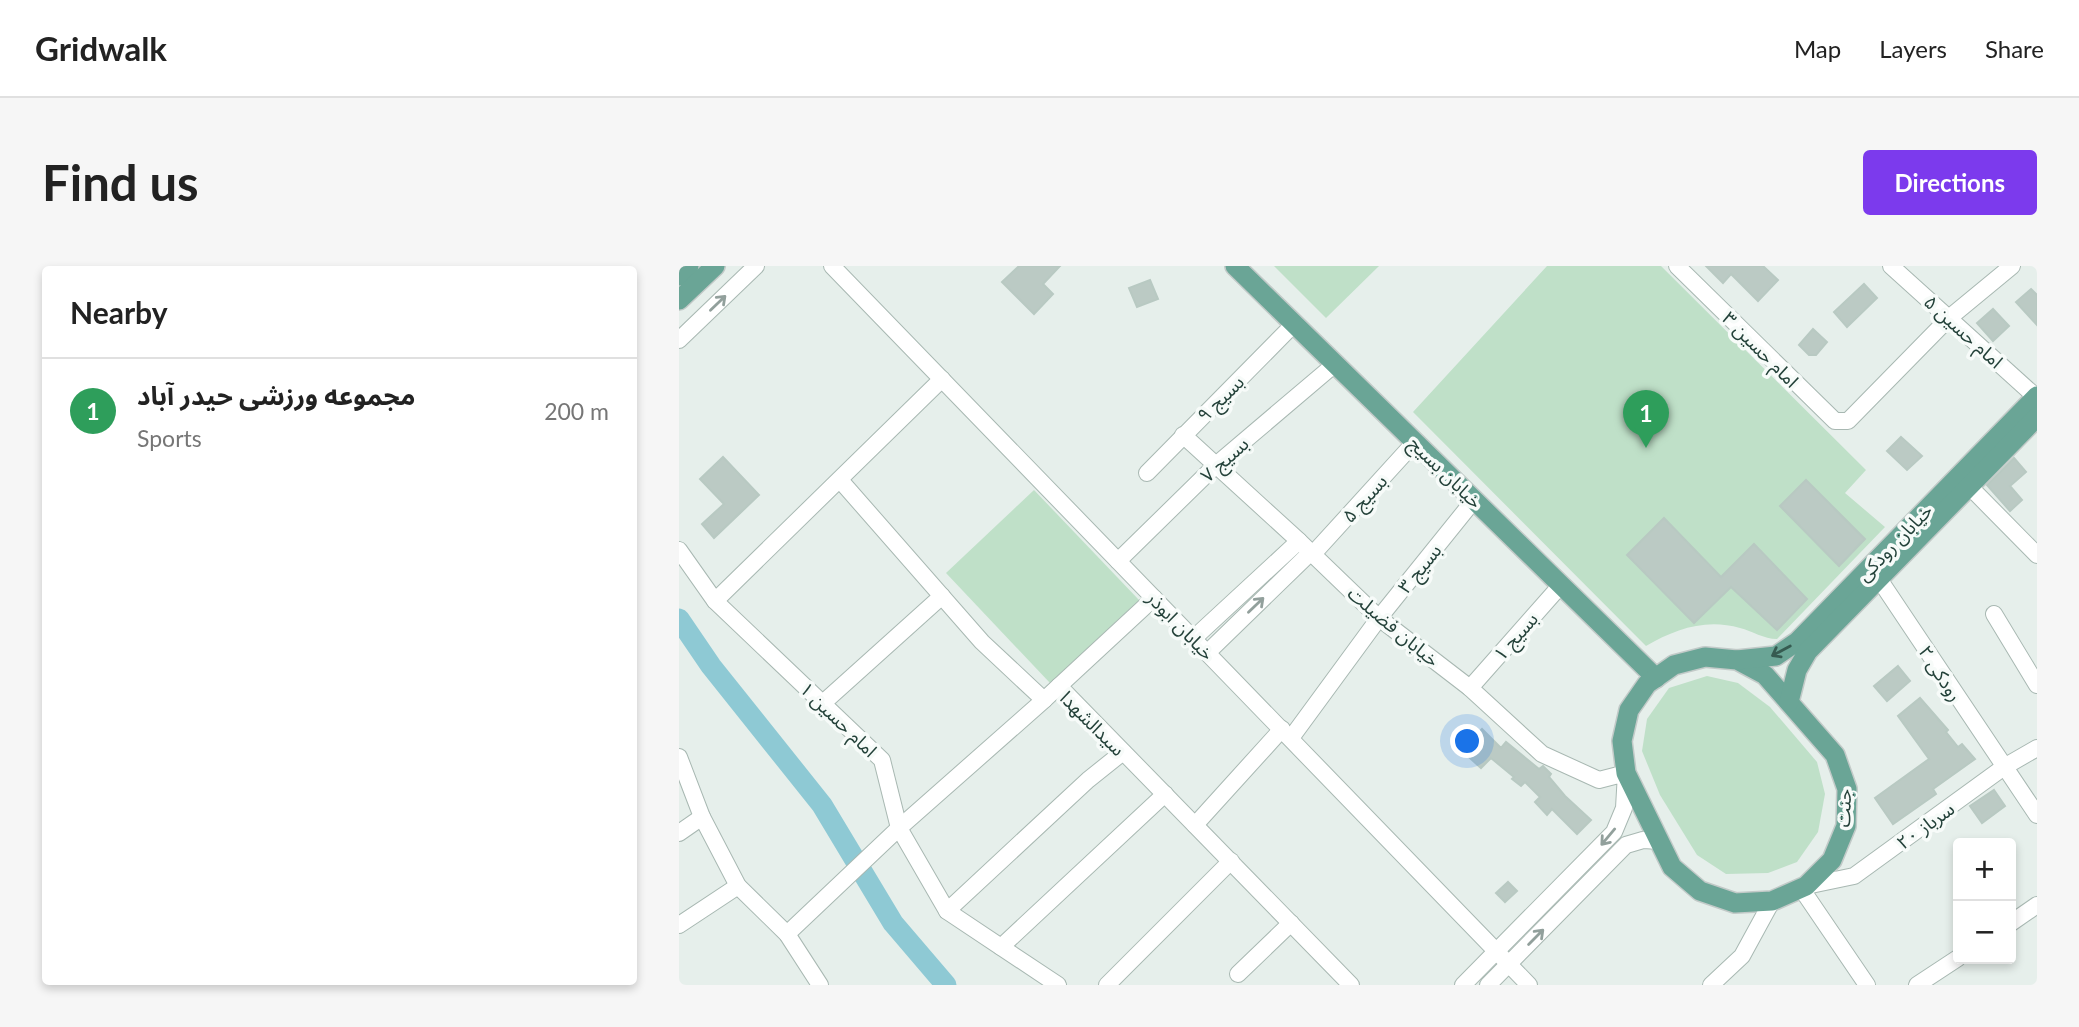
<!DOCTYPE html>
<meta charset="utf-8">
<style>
:root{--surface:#fff;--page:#f6f6f6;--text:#222;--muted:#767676;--line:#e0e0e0;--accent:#7c3aed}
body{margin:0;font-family:Lato,"Noto Sans Arabic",sans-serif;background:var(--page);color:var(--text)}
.controls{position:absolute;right:21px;bottom:21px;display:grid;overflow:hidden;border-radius:7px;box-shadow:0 4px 10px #0003}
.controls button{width:63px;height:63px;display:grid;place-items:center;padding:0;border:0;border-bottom:2px solid var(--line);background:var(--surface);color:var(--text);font:35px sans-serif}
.you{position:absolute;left:789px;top:476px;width:24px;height:24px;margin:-18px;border:5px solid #fff;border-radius:50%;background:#1a73e8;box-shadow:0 0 0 10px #1a73e833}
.badge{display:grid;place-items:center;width:46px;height:46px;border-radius:50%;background:var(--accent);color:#fff;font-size:23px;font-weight:700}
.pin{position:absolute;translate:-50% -58px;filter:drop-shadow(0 2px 4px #0008)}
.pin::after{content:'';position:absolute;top:37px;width:24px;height:21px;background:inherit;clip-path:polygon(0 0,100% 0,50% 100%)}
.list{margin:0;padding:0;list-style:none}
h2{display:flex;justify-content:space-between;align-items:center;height:91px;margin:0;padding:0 28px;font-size:30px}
h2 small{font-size:23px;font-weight:400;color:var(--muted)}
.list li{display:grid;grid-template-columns:46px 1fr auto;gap:21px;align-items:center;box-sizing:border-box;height:105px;padding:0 28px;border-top:2px solid var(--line)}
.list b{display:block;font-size:26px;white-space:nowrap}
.list p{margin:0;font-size:23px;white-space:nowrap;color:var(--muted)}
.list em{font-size:23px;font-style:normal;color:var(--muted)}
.map{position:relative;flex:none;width:1358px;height:719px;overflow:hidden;border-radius:7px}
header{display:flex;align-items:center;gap:42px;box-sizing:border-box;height:98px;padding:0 35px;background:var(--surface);border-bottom:2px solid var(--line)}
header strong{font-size:33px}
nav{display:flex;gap:38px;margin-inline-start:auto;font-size:24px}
.intro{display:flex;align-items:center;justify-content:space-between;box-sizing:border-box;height:168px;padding:0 42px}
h1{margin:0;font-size:49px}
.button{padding:18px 32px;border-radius:7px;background:var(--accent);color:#fff;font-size:24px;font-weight:700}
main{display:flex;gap:42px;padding:0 42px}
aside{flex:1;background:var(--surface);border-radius:7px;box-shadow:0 4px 10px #0003}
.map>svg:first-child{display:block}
.green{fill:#bfe0c8}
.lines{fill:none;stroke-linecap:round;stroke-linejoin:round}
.river{stroke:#8ec9d4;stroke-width:21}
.building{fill:#bbcac4;stroke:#b8c9c2;stroke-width:2}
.minor-casing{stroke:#a8b8b2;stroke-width:18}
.major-casing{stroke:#c2cac8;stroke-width:22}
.minor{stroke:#fff;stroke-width:16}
.major{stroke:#6aa596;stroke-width:19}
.oneway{stroke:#92a09c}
.oneway2{stroke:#365b51}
.labels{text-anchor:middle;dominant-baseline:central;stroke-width:7;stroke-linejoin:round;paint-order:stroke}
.street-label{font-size:19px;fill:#24423a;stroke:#f7fbf9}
</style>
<header>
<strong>Gridwalk</strong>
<nav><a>Map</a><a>Layers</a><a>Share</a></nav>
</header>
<div class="intro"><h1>Find us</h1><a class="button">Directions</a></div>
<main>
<aside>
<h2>Nearby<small></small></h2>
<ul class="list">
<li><span class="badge" style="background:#2e9e5b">1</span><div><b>مجموعه ورزشی حیدر آباد</b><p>Sports</p></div><em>200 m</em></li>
</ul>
</aside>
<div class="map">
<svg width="1358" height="719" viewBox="0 0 1358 719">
<rect width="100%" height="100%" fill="#e6efeb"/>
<g class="green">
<polygon points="595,0 700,0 647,52"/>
<path d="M 868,0 L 982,0 L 1187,204 L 1166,227 L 1206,261 L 1098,373 C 1085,373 1073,365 1061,362 C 1027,352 996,363 967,380 L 734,146 Z"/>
<polygon points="355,224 460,334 371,417 267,307"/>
<polygon points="1028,410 1059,417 1091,441 1138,496 1146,528 1139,566 1118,596 1089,607 1047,608 1018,589 981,529 963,485 968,453 990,422"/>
</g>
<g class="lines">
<polyline class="river" points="0,353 32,400 143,539 214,657 267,719"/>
</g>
<g class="building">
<polygon points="340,0 381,0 364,18 374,28 355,48 323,16"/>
<polygon points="1027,0 1084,0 1099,14 1079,35 1052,8 1044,17"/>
<polygon points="471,14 479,33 458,41 450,22"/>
<polygon points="1185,18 1198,32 1168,61 1155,46"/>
<polygon points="1352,23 1358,29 1358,59 1337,36"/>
<polygon points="1314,43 1330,60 1314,75 1298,57"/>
<polygon points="1134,63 1148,76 1137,89 1130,89 1120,79"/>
<polygon points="1222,171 1243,190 1228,204 1208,185"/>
<polygon points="44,191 80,229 35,272 23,258 45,238 21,213"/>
<polygon points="1335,192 1347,206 1331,220 1343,234 1331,245 1308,219"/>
<polygon points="1127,214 1186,273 1160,300 1101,240"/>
<polygon points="985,252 1042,311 1075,278 1128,333 1098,364 1052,321 1015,357 948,289"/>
<polygon points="1219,400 1231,415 1208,435 1195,420"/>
<polygon points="1241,432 1269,464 1267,466 1279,481 1283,478 1296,493 1254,523 1257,528 1214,558 1196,532 1250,493 1219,450"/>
<polygon points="803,463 822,482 827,476 860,503 864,500 872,508 870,511 886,530 912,554 898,568 873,543 868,549 856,536 861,531 846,516 842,520 833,513 835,511 812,492 802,502 782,484"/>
<polygon points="1315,524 1326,540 1303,557 1291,540"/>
<polygon points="829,616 838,625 826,636 817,627"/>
</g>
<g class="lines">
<defs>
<g id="minor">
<polyline points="153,0 850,719"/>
<polyline points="998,0 1156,155 1169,155 1270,52 1333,0"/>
<polyline points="1212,0 1357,131"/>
<polyline points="0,74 77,0"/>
<polyline points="504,169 620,275 700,352 791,422 863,488 920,514 947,507 945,542 935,566 784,719"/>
<polyline points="468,207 615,58"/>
<polyline points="161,214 303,376 365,434 380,420 672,719"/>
<polyline points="1290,220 1358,289"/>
<polyline points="0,284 36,335 203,494 220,562 268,645 379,719"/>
<polyline points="634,288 736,176"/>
<polyline points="439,295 538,198 656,98"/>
<polyline points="1200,313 1358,549"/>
<polyline points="36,335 263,113"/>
<polyline points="1315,348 1358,419"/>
<polyline points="515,372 620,275"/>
<polyline points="528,387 632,286"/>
<polyline points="380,420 475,332"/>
<polyline points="791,422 882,319"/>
<polyline points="144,437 263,330"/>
<polyline points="612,472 700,352 795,234"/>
<polyline points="0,491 23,551 59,620 108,668 141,719"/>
<polyline points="516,559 603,463"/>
<polyline points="0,567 23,551"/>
<polyline points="1127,620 1175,610 1325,501 1358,482"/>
<polyline points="1122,622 1188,719"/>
<polyline points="268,645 409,514 444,486"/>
<polyline points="1332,657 1358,639"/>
<polyline points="0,659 59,620"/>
<polyline points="108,668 220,562 365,434"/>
<polyline points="322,681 486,528"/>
<polyline points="559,708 612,657"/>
<polyline points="428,719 552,595"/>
<polyline points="809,719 947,579 964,574 981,575"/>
<polyline points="1032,719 1063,690 1093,635"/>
<polyline points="1238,719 1279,692"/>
</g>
<g id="major">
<polyline points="556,0 977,412"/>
<polyline points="0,10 10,0"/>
<polyline points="0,34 36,0"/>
<polygon points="1026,391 1058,394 1086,409 1156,489 1168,523 1167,560 1153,594 1127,620 1093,635 1056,637 1021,625 993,601 947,507 943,475 950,444 968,418 995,399"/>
<polyline points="1058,394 1097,390 1119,375 1358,130"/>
<polyline points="1110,436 1118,404 1129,385 1358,151"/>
</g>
</defs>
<use href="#minor" class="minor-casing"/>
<use href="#major" class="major-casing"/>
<use href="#minor" class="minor"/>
<use href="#major" class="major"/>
</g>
<defs><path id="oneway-shaft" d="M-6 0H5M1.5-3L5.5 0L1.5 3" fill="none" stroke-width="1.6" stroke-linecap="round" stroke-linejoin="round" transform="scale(1.75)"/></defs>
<g class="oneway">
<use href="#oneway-shaft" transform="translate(39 37) rotate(-44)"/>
<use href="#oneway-shaft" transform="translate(577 339) rotate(-44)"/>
<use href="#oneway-shaft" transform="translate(929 571) rotate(130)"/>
<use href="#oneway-shaft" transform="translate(857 671) rotate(-45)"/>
</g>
<use class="oneway2" href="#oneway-shaft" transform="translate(1102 385) rotate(152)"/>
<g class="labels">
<g class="street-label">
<text transform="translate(1285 65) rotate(42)">امام حسین ۵</text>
<text transform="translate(1082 83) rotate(45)">امام حسین ۳</text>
<text transform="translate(541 132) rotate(-45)">بسیج ۹</text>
<text transform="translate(545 193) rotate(-42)">بسیج ۷</text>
<text transform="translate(767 206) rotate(44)">خیابان بسیج</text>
<text transform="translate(685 232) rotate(-48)">بسیج ۵</text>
<text transform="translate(1215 276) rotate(-46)">خیابان رودکی</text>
<text transform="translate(740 302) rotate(-51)">بسیج ۳</text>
<text transform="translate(502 359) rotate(46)">خیابان ابوذر</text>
<text transform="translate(715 360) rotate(40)">خیابان فضیلت</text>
<text transform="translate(836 370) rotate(-49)">بسیج ۱</text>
<text transform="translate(1262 407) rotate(57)">رودکی ۲</text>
<text transform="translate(160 453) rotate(44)">امام حسین ۱</text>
<text transform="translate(414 457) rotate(45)">سیدالشهدا</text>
<text transform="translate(1164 542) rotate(-88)">جنت</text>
<text transform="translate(1246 559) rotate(-36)">سرباز ۲۰</text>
</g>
</g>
</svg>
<div class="controls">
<button>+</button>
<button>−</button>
</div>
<div class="you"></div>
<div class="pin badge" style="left:967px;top:182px;background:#2e9e5b">1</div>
</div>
</main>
